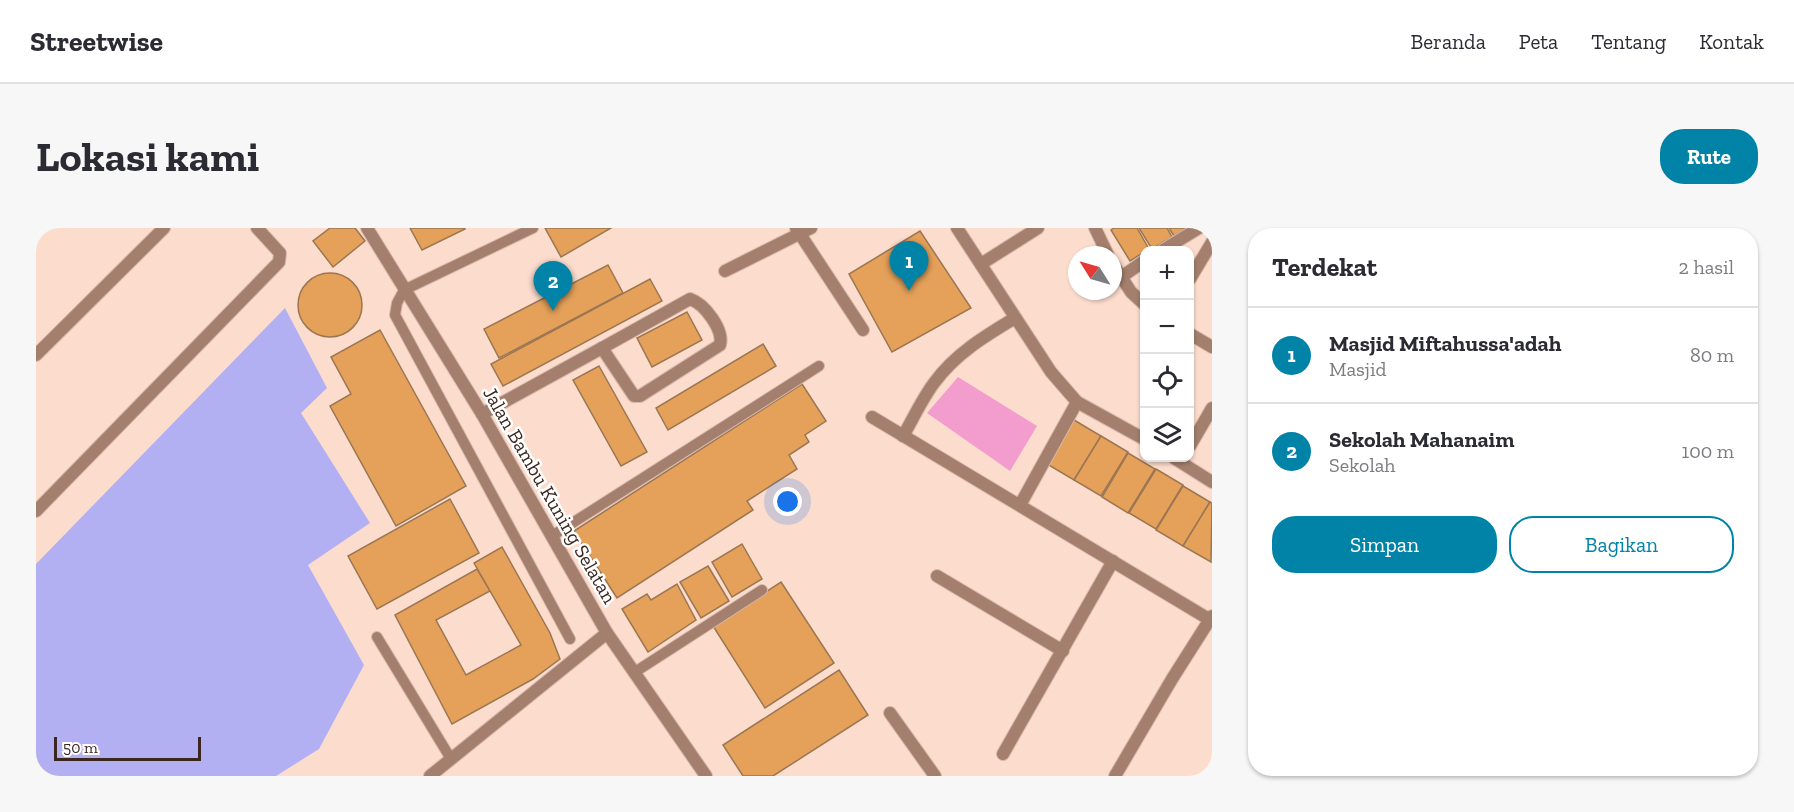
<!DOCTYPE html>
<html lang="id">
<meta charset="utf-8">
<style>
:root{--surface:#fff;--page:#f7f7f7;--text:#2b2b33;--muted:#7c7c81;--line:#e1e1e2;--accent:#0183a7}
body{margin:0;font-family:"Zilla Slab",serif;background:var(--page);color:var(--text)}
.controls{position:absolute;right:18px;top:18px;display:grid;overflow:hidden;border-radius:12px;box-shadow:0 2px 4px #0004}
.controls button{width:54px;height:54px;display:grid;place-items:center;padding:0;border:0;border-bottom:2px solid var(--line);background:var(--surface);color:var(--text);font:30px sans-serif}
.compass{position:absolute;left:1032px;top:18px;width:54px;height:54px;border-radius:50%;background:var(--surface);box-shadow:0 2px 4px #0004;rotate:307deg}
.scale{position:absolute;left:18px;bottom:15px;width:147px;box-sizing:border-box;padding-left:6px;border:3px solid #3b271e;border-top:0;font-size:16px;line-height:21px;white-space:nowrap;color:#3b271e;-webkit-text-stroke:4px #fff;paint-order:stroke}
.you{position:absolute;left:752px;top:274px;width:21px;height:21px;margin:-15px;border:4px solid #fff;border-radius:50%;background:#1a73e8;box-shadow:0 0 0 9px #1a73e833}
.badge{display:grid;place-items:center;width:39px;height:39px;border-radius:50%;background:var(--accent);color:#fff;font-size:20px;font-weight:700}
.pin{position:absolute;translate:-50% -50px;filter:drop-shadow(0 2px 3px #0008)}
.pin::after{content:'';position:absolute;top:32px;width:21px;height:18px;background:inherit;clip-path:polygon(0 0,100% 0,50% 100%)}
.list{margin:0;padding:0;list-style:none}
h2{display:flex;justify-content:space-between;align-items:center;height:78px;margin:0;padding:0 24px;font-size:26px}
h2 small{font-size:20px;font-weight:400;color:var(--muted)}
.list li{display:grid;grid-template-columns:39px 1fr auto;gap:18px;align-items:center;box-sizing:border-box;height:96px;padding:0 24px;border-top:2px solid var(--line)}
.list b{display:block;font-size:22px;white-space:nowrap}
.list p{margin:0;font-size:20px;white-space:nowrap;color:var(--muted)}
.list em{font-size:20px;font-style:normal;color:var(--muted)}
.actions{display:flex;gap:12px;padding:18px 24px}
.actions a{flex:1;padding:14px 0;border:2px solid var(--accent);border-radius:24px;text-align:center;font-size:21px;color:var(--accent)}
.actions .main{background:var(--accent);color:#fff}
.icon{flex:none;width:33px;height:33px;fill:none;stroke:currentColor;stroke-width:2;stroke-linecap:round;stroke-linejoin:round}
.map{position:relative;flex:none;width:1176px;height:548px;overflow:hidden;border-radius:24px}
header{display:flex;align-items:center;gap:36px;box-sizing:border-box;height:84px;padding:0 30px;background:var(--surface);border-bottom:2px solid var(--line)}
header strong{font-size:28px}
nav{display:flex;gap:33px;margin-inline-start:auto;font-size:21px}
.intro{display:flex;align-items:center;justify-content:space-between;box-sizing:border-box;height:144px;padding:0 36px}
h1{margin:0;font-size:42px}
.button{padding:15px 27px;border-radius:24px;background:var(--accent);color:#fff;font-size:21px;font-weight:700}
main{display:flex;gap:36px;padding:0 36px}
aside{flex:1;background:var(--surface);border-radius:24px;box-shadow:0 2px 4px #0004}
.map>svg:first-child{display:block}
.green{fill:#f29dcd}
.water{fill:#b2b0f3}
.building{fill:#e5a15a;stroke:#9b7652;stroke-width:1.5}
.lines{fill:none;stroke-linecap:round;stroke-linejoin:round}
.lane-casing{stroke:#d5b8aa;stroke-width:12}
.street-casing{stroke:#d5b8aa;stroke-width:14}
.lane{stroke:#a47f6d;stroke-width:10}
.street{stroke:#a47f6d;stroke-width:12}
.labels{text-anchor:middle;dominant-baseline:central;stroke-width:5;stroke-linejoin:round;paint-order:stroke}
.street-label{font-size:20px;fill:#3b271e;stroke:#fff}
</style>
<header>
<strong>Streetwise</strong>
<nav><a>Beranda</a><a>Peta</a><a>Tentang</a><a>Kontak</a></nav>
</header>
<div class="intro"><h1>Lokasi kami</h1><a class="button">Rute</a></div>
<main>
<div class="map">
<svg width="1176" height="548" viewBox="0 0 1176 548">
<rect width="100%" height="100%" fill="#fcdccd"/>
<polygon class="green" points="922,149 1001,198 974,243 891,185"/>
<polygon class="water" points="249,80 291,160 265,185 334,295 272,337 328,437 283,521 240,548 0,548 0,336"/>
<g class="building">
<polygon points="294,0 319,0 329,13 297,39 277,13"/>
<polygon points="374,0 429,0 429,1 386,22"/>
<polygon points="509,0 575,0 525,29"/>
<polygon points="1078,0 1101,0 1113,21 1094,33 1075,2"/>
<polygon points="1103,0 1131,0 1136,9 1116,21"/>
<polygon points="1133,0 1151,0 1138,8"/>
<polygon points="884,3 935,80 856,124 813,46"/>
<polygon points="572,37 587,65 463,130 448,101"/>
<circle cx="294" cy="77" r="32"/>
<polygon points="614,51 626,73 467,158 455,136"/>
<polygon points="651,84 666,112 616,139 601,110"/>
<polygon points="344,102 430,258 360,298 294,178 315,166 295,129"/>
<polygon points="727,116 740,138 632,202 620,180"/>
<polygon points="563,138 611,224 585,238 537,152"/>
<polygon points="766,156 790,193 769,207 773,214 753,227 761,241 711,273 717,282 581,370 538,303"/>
<polygon points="1038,192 1065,208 1038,252 1011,236"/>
<polygon points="1065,208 1092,224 1065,268 1038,252"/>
<polygon points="1092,225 1119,241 1092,285 1066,269"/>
<polygon points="1120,241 1147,257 1120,301 1093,285"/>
<polygon points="1147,258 1174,274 1147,318 1120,302"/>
<polygon points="414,271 443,325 341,381 312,328"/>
<polygon points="1174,274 1176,275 1175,334 1147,318"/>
<polygon points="706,316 726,351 696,369 676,334"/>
<polygon points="466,319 514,405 524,431 497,451 416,496 359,387 441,341 454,363 400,392 430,447 485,417 438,335"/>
<polygon points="672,338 693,373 665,390 644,354"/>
<polygon points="745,354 798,435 729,480 677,398"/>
<polygon points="641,356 660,392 612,424 586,381 611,366 615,372"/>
<polygon points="803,442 832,487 737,548 707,548 687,517"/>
</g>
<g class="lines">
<defs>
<g id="lane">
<polyline points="497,0 368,62 361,75 359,87 534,411"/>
<polyline points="516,308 783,138"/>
<polyline points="341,409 415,531"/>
<polyline points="599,444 726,362"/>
</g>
<g id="street">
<polyline points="331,0 446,186 571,405 670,548"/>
<polyline points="760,0 827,102"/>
<polyline points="921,0 1015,144 1041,174 984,277"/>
<polyline points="1059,0 1072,27"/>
<polyline points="1127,22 1163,0"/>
<polyline points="945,36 1002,0"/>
<polyline points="1077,36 1095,64 1108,76"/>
<polyline points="689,43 775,0"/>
<polyline points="1084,50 1108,33"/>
<polyline points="1154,51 1176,14"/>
<path d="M 654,71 C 669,76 688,102 684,117 L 604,168 L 598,168 L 566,120 Z"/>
<polyline points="1154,106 1176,119"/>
<polyline points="0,127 128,0"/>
<polyline points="1041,174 1108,211"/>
<polyline points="446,186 566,120"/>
<polyline points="836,189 1176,393"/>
<path d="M 867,208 C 877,191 886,171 898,155 C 919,126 949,108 979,90"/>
<polyline points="1154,218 1176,180"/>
<polyline points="1138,230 1176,254"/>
<polyline points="0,283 243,34 244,25 221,0"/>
<polyline points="901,348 1027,423"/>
<polyline points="854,485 899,548"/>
<polyline points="967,526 1077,333"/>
<polyline points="394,548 571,405"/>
<polyline points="1079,548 1136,451 1176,388"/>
</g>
</defs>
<use href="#lane" class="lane-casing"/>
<use href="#street" class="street-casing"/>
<use href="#lane" class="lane"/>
<use href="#street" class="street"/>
</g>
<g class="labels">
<g class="street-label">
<text transform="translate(514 267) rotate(60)">Jalan Bambu Kuning Selatan</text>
</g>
</g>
</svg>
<div class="controls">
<button>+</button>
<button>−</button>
<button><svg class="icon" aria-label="locate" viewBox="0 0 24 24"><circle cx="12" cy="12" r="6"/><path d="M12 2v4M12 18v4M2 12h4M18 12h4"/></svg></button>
<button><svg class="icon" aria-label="layers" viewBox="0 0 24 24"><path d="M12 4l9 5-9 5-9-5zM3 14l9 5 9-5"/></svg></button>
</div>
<svg class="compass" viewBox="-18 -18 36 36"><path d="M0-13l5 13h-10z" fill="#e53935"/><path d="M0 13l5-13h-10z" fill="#7c7c81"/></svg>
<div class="scale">50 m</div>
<div class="you"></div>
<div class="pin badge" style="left:873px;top:63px">1</div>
<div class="pin badge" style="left:517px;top:83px">2</div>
</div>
<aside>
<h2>Terdekat<small>2 hasil</small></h2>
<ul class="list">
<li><span class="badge">1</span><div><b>Masjid Miftahussa'adah</b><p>Masjid</p></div><em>80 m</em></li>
<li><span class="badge">2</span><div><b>Sekolah Mahanaim</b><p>Sekolah</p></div><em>100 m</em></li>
</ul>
<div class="actions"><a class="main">Simpan</a><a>Bagikan</a></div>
</aside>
</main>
